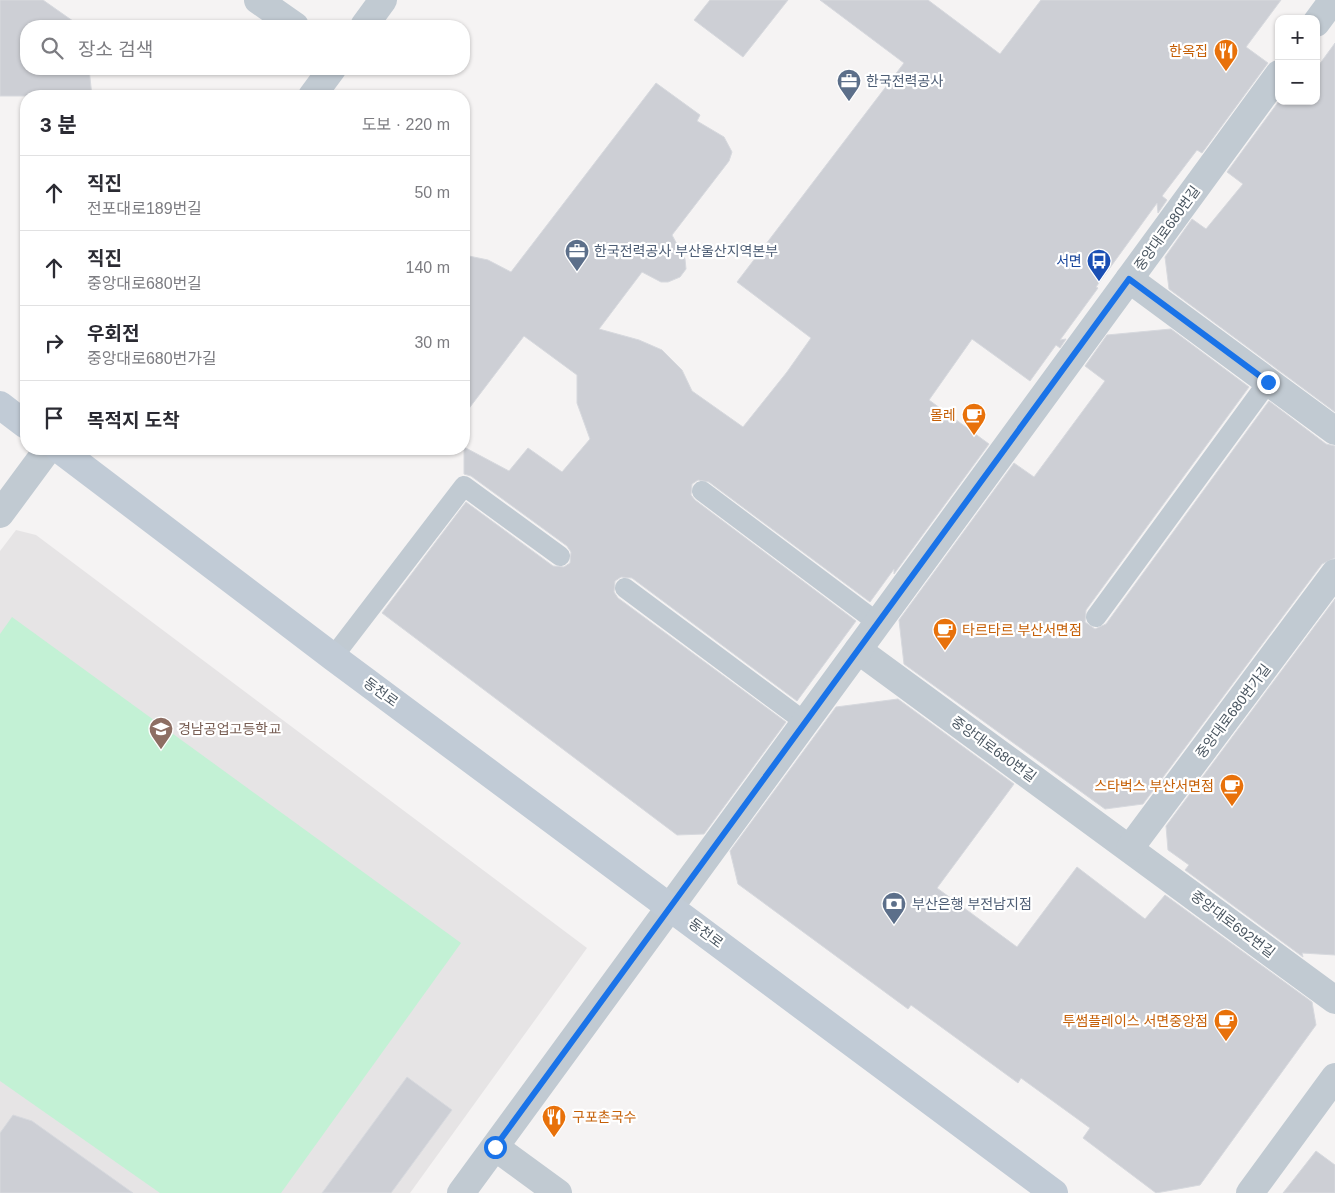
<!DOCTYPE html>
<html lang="ko">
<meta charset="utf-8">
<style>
:root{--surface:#fff;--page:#f7f7f7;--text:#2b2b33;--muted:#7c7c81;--line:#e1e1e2}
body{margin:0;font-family:Arial,"Noto Sans KR",sans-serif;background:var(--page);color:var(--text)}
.controls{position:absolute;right:15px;top:15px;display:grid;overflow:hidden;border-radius:10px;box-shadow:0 1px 4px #0004}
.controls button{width:45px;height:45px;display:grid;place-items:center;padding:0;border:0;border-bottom:1px solid var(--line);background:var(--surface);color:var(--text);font:25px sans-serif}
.stop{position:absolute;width:15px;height:15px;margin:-11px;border:4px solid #1a73e8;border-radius:50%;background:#fff}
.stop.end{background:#1a73e8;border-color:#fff;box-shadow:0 1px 5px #0008}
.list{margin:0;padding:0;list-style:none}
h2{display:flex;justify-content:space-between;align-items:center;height:65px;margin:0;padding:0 20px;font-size:21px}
h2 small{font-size:16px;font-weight:400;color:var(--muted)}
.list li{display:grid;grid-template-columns:32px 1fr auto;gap:15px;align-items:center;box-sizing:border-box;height:75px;padding:0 20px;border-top:1px solid var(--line)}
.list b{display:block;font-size:19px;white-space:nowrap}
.list p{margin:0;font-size:16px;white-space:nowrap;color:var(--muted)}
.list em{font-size:16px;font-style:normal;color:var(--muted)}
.icon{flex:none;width:28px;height:28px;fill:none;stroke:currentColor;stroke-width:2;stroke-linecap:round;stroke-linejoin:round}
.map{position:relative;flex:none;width:1335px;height:1193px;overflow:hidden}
.search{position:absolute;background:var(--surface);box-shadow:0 1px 4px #0004;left:20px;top:20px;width:450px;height:55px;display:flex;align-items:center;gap:12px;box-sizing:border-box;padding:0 18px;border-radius:20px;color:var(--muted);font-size:19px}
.panel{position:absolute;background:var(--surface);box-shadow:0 1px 4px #0004;left:20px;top:90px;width:450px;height:365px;border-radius:20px}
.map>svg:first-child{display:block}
.education{fill:#e6e4e5}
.green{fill:#c3f1d5}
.building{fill:#cdcfd5;stroke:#d7d9de}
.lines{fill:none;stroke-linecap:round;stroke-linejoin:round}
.service{stroke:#c1cad2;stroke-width:20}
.minor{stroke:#c1cad2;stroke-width:28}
.tertiary{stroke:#c1cad2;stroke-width:28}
.secondary{stroke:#c1cbd6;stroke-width:28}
.route{stroke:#1a73e8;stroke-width:6}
.labels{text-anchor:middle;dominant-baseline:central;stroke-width:4.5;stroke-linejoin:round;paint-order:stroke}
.food-label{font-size:14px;fill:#c56008;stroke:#fff;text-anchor:end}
.service-label{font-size:14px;fill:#4e5e75;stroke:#fff;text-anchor:start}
.street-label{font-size:14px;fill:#4a5661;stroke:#fff}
.transit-label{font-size:14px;fill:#164399;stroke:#fff;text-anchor:end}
.education-label{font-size:14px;fill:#785e54;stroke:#fff;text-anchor:start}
</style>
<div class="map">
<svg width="1335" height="1193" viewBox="0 0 1335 1193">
<rect width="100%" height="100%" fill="#f5f3f3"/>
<polygon class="education" points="16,530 36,535 587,948 410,1193 0,1193 0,551"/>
<polygon class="green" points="12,617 461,943 281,1193 160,1193 0,1081 0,634"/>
<g class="building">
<polygon points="0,0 43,0 80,26 26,26 26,69 89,69 92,96 0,96"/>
<polygon points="710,0 788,0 743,57 694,20"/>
<polygon points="820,0 928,0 1000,54 1041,0 1281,0 1246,47 1268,63 1202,153 1197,150 1162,196 1167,200 1158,213 1157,203 1096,287 1098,288 1060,340 1066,339 1060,348 1056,345 1030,381 972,339 929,400 989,444 894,574 894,569 870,602 709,482 698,480 692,484 691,495 695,500 856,621 797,701 632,578 621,577 615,581 614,592 618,598 786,722 704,834 677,835 382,613 466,502 553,566 564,567 570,563 571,552 567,546 471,476 464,474 464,447 509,471 528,448 562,472 590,439 577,403 577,375 524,336 464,415 464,255 488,260 511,272 656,83 700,115 697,121 724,137 732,152 729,161 672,235 685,259 686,269 680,277 668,282 661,282 642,272 599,329 639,340 662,350 682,370 692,391 743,427 787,372 811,338 737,282 904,63"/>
<polygon points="1335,43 1335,412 1169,289 1165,257 1192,219 1206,229 1243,184 1227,172 1279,101 1316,101 1316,69"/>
<polygon points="1171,329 1249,387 1086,610 1085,622 1095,629 1106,624 1269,401 1326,444 1335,446 1335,558 1322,564 1143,804 1105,809 904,664 899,620 1014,463 1034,477 1105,381 1085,366 1107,335"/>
<polygon points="1335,599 1335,955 1302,953 1303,957 1185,870 1189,865 1168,850 1166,826"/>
<polygon points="898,699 1014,784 937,888 1017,947 1077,867 1145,919 1165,895 1312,1002 1316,1025 1200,1185 1156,1193 1083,1138 1090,1128 1021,1078 1018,1083 911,1005 908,1009 738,884 730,851 836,707"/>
<polygon points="407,1077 452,1110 391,1193 322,1193"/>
<polygon points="13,1115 32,1121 133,1193 0,1193 0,1133"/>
<polygon points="1316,1151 1335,1165 1335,1193 1283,1193"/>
</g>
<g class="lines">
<g class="service">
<polyline points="702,491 878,623"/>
<polyline points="625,588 805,722"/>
<polyline points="1096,617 1268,382"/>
<polyline points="333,657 464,486 560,556"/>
</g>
<g class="minor">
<polyline points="258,0 295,26"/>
<polyline points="1316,23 1333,0"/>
<polyline points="1129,279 1335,431"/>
<polyline points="858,650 1335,1000"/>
<polyline points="1130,848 1335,573"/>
<polyline points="495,1147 558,1193"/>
<polyline points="461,1193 1279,74"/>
</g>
<g class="tertiary">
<polyline points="364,26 383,0"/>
<polyline points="312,96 332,69"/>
<polyline points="0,514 48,449"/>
<polyline points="1250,1193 1335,1077"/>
</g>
<g class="secondary">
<polyline points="0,405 26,425"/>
<polyline points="59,449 333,657 1054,1193"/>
</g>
</g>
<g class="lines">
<polyline class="route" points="495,1147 1129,279 1268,382"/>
</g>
<defs>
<symbol id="restaurant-pin" viewBox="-11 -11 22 30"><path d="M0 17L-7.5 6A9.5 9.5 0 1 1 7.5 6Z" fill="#e8710a" stroke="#fff"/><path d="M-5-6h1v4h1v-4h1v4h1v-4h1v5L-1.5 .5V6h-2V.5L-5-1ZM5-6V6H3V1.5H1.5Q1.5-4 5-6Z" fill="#fff"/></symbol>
<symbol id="office-pin" viewBox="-11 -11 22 30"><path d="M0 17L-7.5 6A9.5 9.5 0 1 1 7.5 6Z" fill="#5c6f8a" stroke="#fff"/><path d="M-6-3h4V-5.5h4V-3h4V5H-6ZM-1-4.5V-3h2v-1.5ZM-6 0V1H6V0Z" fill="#fff"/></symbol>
<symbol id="bus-pin" viewBox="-11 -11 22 30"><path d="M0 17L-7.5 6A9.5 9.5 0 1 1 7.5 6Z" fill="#1a4fb4" stroke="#fff"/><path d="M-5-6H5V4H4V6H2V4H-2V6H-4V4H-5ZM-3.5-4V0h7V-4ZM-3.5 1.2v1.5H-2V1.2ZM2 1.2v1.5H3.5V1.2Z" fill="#fff"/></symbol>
<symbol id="cafe-pin" viewBox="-11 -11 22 30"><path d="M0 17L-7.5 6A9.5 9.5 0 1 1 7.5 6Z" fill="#e8710a" stroke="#fff"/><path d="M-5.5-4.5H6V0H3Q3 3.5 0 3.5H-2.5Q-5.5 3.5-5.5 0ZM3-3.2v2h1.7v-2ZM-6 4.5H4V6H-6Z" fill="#fff"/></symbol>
<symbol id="school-pin" viewBox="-11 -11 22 30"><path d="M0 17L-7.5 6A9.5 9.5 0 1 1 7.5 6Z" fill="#8d6e63" stroke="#fff"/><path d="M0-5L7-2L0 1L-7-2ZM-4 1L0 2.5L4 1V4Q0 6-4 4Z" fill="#fff"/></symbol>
<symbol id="bank-pin" viewBox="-11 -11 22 30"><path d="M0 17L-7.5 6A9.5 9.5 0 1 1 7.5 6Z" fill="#5c6f8a" stroke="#fff"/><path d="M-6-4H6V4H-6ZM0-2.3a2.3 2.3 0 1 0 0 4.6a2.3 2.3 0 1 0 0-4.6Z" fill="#fff"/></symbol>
</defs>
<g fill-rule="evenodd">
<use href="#restaurant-pin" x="1212" y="37" width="28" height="38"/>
<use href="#office-pin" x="835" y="67" width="28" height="38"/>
<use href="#office-pin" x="563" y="237" width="28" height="38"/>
<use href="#bus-pin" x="1085" y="247" width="28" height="38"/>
<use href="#cafe-pin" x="960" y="401" width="28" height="38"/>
<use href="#cafe-pin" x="931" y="616" width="28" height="38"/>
<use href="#school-pin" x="147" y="715" width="28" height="38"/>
<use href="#cafe-pin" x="1218" y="772" width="28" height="38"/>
<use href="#bank-pin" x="880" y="890" width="28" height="38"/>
<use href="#cafe-pin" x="1212" y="1007" width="28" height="38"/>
<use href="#restaurant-pin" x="540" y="1103" width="28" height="38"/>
</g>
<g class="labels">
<g class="food-label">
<text x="1208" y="51">한옥집</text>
<text x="956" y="415">몰레</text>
<text x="962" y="630" text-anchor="start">타르타르 부산서면점</text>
<text x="1214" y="786">스타벅스 부산서면점</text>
<text x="1208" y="1021">투썸플레이스 서면중앙점</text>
<text x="572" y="1117" text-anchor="start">구포촌국수</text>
</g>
<g class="service-label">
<text x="866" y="81">한국전력공사</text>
<text x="594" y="251">한국전력공사 부산울산지역본부</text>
<text x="912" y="904">부산은행 부전남지점</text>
</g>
<g class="street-label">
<text transform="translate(1167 228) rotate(-54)">중앙대로680번길</text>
<text transform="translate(381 692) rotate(36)">동천로</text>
<text transform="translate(1233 711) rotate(-53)">중앙대로680번가길</text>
<text transform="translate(994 749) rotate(36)">중앙대로680번길</text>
<text transform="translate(1233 924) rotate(37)">중앙대로692번길</text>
<text transform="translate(706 933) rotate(37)">동천로</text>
</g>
<g class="transit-label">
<text x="1082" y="261">서면</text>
</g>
<g class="education-label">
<text x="178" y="729">경남공업고등학교</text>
</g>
</g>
</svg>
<div class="controls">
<button>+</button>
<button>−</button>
</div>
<div class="stop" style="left:495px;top:1147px"></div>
<div class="stop end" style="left:1268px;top:382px"></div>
<div class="search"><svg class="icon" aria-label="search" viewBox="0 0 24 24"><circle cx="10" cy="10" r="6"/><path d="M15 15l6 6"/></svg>장소 검색</div>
<section class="panel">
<h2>3 분<small>도보 · 220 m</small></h2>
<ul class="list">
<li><svg class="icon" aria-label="ahead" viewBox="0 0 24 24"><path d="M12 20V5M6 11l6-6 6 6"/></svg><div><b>직진</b><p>전포대로189번길</p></div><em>50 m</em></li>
<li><svg class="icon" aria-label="ahead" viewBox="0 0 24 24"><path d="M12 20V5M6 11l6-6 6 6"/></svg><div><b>직진</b><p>중앙대로680번길</p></div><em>140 m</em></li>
<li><svg class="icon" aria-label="right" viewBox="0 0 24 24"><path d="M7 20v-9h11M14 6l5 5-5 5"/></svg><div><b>우회전</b><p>중앙대로680번가길</p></div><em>30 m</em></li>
<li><svg class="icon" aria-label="arrive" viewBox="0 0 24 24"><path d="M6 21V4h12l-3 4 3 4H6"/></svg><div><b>목적지 도착</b></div></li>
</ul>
</section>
</div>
